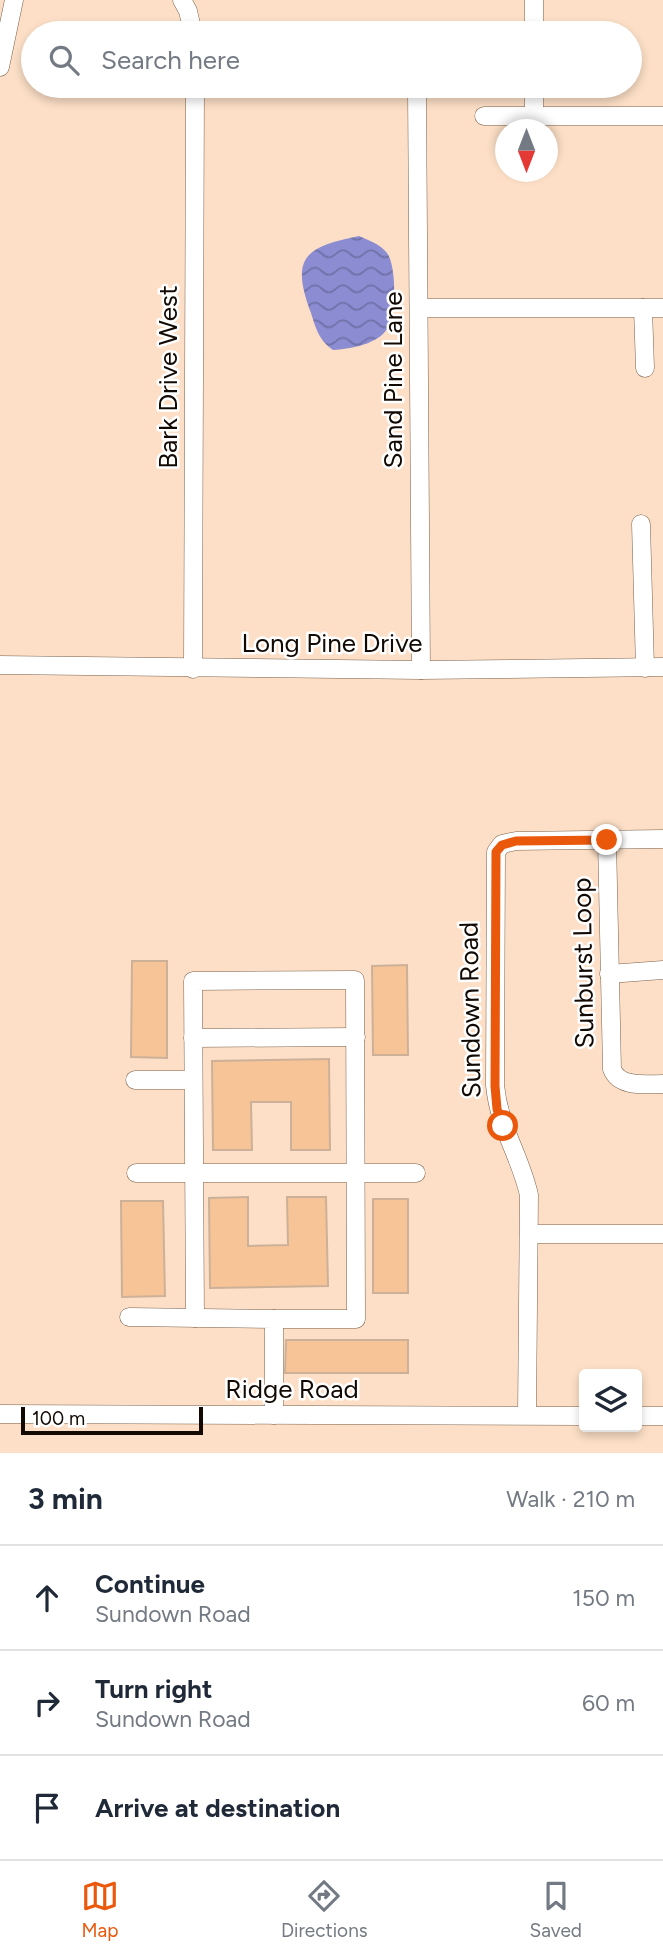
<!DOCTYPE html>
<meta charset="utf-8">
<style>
:root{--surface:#fff;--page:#f6f6f7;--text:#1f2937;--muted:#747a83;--line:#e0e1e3;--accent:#ea580c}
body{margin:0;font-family:Figtree,sans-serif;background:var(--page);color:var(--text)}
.controls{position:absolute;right:21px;bottom:21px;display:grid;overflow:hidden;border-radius:7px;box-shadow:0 4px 10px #0003}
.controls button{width:63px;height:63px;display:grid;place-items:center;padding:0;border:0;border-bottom:2px solid var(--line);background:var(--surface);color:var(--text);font:35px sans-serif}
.compass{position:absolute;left:495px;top:119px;width:63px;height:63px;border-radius:50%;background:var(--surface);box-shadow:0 4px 10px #0003;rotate:180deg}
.scale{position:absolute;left:21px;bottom:18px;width:182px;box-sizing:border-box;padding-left:7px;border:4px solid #120903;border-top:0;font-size:19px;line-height:24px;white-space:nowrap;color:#120903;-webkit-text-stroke:5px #fff;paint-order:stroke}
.stop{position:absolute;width:21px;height:21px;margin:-16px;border:5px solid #ea580c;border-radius:50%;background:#fff}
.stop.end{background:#ea580c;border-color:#fff;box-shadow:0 2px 7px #0008}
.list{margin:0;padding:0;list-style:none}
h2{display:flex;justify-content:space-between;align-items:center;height:91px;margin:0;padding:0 28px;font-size:30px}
h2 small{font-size:23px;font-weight:400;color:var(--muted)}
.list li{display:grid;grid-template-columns:46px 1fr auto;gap:21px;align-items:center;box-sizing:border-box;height:105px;padding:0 28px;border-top:2px solid var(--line)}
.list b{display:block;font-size:26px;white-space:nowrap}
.list p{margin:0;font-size:23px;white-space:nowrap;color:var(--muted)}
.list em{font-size:23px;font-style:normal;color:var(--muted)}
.icon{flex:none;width:38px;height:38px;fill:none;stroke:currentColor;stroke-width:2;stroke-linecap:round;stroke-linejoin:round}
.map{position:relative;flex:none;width:663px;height:1453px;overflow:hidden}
.search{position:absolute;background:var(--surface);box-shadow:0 4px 10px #0003;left:21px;right:21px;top:21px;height:77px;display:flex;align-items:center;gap:18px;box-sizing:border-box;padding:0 24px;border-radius:38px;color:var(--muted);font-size:26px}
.sheet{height:406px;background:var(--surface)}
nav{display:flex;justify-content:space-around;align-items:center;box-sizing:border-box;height:98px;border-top:2px solid var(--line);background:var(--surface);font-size:19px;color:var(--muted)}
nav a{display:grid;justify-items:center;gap:4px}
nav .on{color:var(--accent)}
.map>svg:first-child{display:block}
.water{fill:url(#water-waves)}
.building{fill:#f7c498;stroke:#ccb098;stroke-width:2}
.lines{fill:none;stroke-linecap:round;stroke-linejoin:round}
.minor-casing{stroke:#7a614b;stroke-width:19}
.minor{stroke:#fff;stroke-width:18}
.route{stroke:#ea580c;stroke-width:9}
.labels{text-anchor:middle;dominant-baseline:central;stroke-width:5;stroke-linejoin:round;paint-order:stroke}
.street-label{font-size:26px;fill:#120903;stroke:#fff}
</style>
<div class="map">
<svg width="663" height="1453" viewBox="0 0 663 1453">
<defs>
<pattern id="water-waves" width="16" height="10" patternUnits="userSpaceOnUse" patternTransform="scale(1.75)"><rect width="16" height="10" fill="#8b8cd2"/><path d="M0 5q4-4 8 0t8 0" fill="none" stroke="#7071a8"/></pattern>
</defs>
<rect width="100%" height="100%" fill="#fcdfc6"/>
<path class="water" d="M 359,236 C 370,241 380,244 387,253 C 397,266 397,321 384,333 C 372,345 350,349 333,350 C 319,340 316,329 311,313 C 290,257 305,247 359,236 Z"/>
<g class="building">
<polygon points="132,961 167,961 167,1058 131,1057"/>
<polygon points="407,965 408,1055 373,1055 372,966"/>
<polygon points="329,1059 330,1150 291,1150 291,1102 251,1102 252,1150 213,1150 212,1061"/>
<polygon points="248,1197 248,1246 288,1245 287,1197 326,1197 328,1286 210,1288 209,1198"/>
<rect x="373" y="1199" width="35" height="94"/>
<polygon points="121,1201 163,1201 165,1296 122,1297"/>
<polygon points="286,1340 408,1340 408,1373 285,1373"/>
</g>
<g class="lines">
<defs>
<g id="minor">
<polyline points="182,0 188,11 193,33"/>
<polyline points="534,33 534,0"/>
<polyline points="0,67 14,0"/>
<polyline points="417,90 421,670"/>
<polyline points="484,116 663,116"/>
<polyline points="534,116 534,86"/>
<polyline points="419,308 663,308"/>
<polyline points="643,308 645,368"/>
<polyline points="641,524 645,668"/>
<polyline points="0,665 421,670 663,667"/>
<polyline points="193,669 195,86"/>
<path d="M 607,840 L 612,1069 C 619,1088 646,1084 663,1084"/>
<polyline points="609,974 663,970"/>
<polyline points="193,1038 356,1037"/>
<polyline points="135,1080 193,1080"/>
<polyline points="136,1173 416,1173"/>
<polyline points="529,1234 663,1234"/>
<polyline points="129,1317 274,1319 274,1415"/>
<polyline points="195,1318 193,981 355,980 356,1319 274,1319"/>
<polyline points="0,1414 584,1416"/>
<path d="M 527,1415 L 529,1195 C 520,1155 499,1128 495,1085 L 496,852 L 502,844 L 516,841 L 663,839"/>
<polyline points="637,1416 663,1416"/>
</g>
</defs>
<use href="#minor" class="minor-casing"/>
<use href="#minor" class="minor"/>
</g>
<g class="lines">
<polyline class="route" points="503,1126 497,1109 495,1086 496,852 502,845 516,841 607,840"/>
</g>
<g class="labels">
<g class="street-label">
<text transform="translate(168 377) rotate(-90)">Bark Drive West</text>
<text transform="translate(393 380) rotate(-90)">Sand Pine Lane</text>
<text x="332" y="643">Long Pine Drive</text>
<text transform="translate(583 963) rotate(-91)">Sunburst Loop</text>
<text transform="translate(470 1010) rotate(-91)">Sundown Road</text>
<text x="292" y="1389">Ridge Road</text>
</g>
</g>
</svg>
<div class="controls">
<button><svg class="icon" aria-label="layers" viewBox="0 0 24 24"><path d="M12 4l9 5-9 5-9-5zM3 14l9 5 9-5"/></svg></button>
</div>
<svg class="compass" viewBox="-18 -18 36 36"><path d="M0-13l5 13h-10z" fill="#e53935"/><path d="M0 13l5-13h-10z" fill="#747a83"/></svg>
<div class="scale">100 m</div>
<div class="stop" style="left:503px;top:1126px"></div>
<div class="stop end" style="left:607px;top:840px"></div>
<div class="search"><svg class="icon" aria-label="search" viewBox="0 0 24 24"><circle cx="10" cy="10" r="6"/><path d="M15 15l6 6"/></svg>Search here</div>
</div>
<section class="sheet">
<h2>3 min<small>Walk · 210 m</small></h2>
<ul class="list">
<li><svg class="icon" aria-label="ahead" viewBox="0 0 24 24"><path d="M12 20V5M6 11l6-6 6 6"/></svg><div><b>Continue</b><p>Sundown Road</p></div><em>150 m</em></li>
<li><svg class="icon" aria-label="right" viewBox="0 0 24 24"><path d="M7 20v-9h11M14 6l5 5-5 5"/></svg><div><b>Turn right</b><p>Sundown Road</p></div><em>60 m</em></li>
<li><svg class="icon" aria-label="arrive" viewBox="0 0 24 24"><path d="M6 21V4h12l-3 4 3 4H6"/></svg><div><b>Arrive at destination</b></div></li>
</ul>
</section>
<nav>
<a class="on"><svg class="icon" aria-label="map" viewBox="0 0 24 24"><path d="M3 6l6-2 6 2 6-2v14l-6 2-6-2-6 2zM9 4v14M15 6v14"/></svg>Map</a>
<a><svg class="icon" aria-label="directions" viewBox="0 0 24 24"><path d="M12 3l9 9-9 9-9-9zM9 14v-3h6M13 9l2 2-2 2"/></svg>Directions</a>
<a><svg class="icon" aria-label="saved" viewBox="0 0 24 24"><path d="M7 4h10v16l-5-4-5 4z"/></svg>Saved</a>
</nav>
